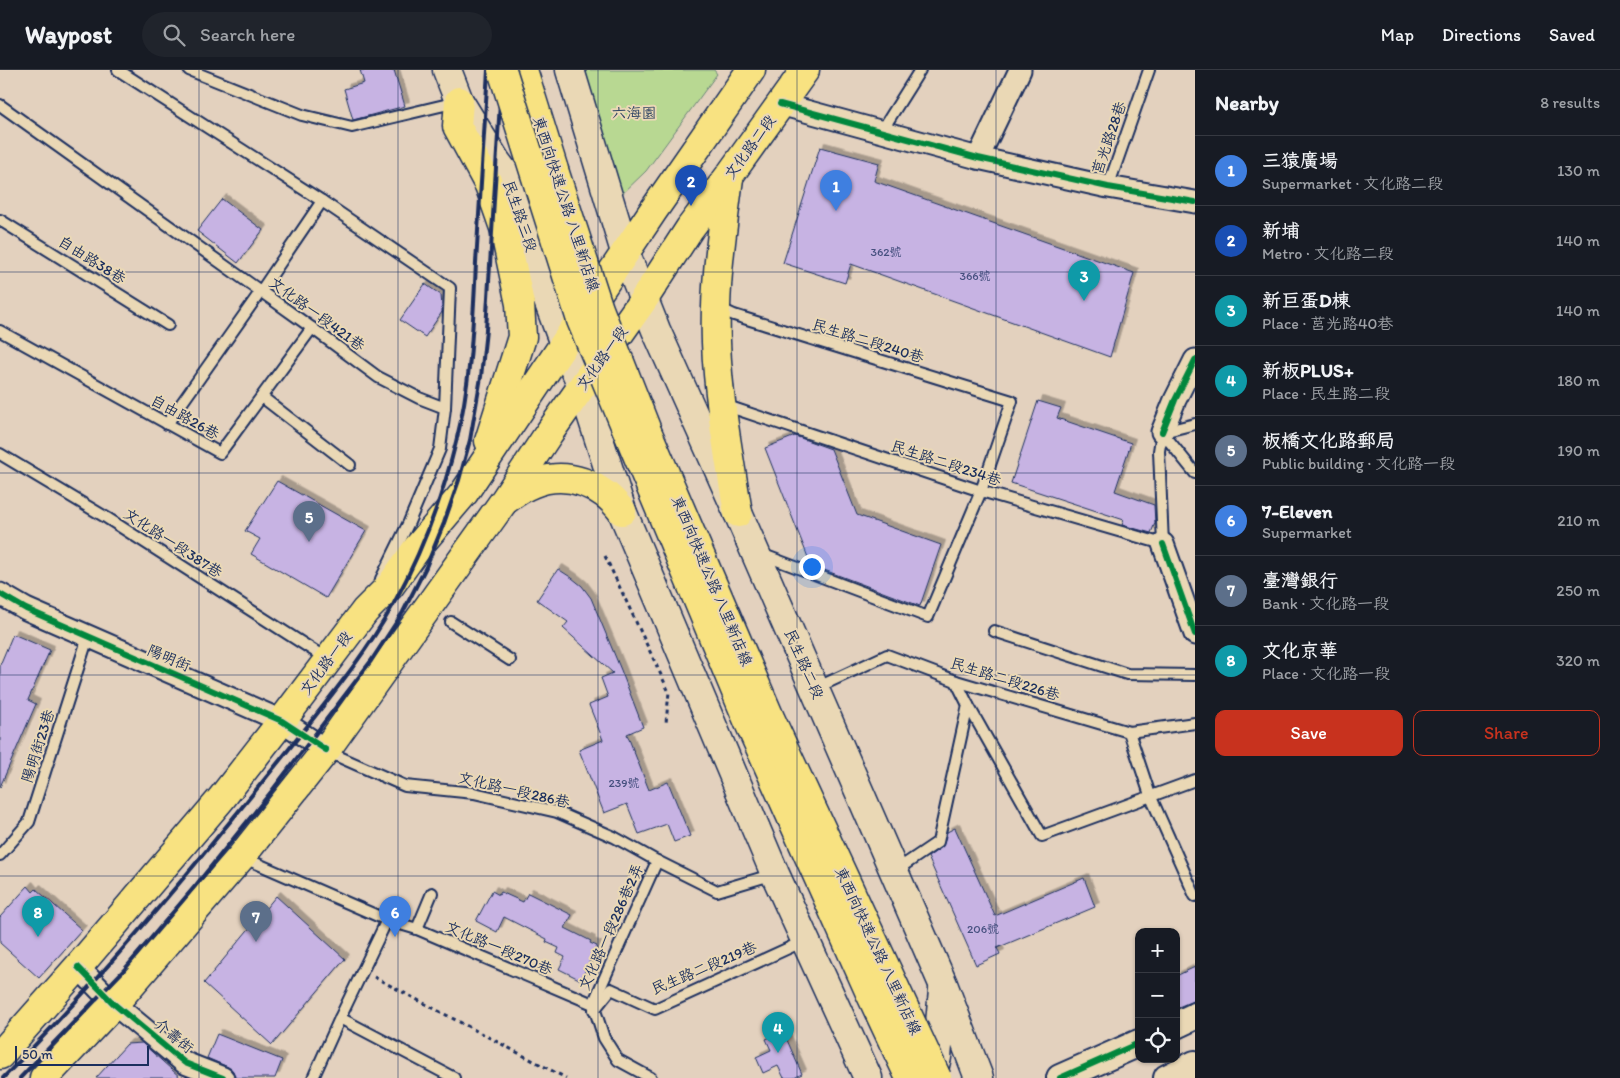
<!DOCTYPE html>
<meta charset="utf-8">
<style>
:root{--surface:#171b24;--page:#20242c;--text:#f1f3f6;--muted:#9ea1a6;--line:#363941;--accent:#c8321e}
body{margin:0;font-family:Itim,"LXGW WenKai TC",sans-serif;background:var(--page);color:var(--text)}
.controls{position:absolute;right:15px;bottom:15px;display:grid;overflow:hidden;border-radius:10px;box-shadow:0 1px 4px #0004}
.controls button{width:45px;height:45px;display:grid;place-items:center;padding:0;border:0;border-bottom:1px solid var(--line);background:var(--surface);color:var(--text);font:25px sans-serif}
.scale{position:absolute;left:15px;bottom:12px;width:134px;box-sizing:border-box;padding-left:5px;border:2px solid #1b2f5e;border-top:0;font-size:14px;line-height:18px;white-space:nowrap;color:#1b2f5e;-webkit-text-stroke:4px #ead8b5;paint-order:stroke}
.you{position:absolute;left:811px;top:496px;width:18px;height:18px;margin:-12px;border:4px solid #fff;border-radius:50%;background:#1a73e8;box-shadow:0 0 0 8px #1a73e833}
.badge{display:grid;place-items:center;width:32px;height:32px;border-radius:50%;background:var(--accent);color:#fff;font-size:16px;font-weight:700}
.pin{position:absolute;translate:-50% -41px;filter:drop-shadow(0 1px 2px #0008)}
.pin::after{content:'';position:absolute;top:26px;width:18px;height:15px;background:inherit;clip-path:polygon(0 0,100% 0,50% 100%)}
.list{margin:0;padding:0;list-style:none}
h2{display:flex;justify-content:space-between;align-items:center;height:65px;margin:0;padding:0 20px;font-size:21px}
h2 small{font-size:16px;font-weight:400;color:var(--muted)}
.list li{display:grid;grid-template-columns:32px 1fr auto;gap:15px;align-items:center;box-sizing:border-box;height:70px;padding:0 20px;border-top:1px solid var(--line)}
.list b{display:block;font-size:19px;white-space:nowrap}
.list p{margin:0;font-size:16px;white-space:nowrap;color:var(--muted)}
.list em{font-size:16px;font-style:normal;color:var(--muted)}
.actions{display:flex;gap:10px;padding:15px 20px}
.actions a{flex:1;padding:11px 0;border:1px solid var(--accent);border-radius:10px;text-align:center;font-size:18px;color:var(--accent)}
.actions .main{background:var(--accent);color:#fff}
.icon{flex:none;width:28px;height:28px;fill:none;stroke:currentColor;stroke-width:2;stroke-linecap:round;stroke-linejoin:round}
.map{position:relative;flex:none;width:1195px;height:1008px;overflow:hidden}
header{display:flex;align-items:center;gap:30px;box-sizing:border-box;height:70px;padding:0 25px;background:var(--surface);border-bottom:1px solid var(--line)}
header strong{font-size:24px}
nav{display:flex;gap:28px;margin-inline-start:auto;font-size:18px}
.search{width:350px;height:45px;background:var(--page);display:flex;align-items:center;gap:12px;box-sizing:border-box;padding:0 18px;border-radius:28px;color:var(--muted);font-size:19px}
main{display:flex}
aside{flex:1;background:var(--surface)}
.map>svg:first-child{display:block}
.green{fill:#b8d892;stroke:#6a8478}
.building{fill:#c7b3e3;stroke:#1b2f5e;filter:url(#shadow)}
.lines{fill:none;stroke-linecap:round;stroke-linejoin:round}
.service-casing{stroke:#1b2f5e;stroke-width:14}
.minor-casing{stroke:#1b2f5e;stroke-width:25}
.tertiary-casing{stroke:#1b2f5e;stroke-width:30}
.secondary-casing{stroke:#1b2f5e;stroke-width:31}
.primary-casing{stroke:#1b2f5e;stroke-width:31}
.trunk-casing{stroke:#1b2f5e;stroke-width:31}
.path{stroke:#1b2f5e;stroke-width:3;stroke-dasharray:4 4;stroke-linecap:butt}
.service{stroke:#ead8b5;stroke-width:10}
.minor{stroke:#ead8b5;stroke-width:21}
.tertiary{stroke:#ead8b5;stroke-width:26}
.secondary{stroke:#ead8b5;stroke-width:28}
.primary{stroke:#f8e281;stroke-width:28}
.trunk{stroke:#f8e281;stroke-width:28}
.rail{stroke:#1b2f5e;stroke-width:4}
.trunk-bridge-casing{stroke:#1b2f5e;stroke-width:31;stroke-linecap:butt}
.trunk-bridge{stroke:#f8e281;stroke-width:28}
.cycleway-casing{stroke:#ead8b5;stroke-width:9}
.cycleway{stroke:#00873e;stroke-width:6}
.grid{fill:none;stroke:#1b2f5e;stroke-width:1;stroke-opacity:0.55}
.labels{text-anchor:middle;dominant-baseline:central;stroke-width:4;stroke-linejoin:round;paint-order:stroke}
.number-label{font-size:12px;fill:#46507f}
.park-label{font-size:15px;fill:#334866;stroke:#ead8b5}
.street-label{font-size:15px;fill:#1b2f5e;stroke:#ead8b5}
</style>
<header>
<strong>Waypost</strong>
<div class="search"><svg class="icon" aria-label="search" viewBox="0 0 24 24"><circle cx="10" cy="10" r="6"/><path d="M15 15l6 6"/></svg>Search here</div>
<nav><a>Map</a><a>Directions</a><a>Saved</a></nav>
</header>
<main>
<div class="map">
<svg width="1195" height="1008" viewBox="0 0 1195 1008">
<defs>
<filter id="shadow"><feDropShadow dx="4.5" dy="-4.5" stdDeviation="0" flood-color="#0004"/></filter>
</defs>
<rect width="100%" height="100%" fill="#e3d1be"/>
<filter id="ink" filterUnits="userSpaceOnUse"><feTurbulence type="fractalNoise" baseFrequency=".02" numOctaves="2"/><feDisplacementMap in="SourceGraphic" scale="10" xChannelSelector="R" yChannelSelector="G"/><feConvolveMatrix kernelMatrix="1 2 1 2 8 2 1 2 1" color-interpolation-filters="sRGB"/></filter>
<g filter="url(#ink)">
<polygon class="green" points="574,0 714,0 717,4 646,101 619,127"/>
<g class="building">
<polygon points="360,0 394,0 405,36 353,50 344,19 364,13"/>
<polygon points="820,77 879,93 874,111 1134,203 1110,287 851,194 845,213 783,193"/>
<polygon points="222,129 263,160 238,193 197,161"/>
<polygon points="425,214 441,225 442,238 442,242 425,267 400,250"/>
<polygon points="1038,331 1061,338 1057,348 1131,373 1115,421 1154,435 1155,453 1151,463 1122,455 1124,450 1011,413"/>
<polygon points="795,366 831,379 857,445 941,475 920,536 811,495 765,378"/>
<polygon points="277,411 366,461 326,528 251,484 260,469 245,461"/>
<polygon points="558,499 572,508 582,516 591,528 621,600 643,657 627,664 649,720 668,712 690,766 674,772 667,754 639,764 627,734 604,743 579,680 603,670 589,635 608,627 601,608 613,603 563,558 568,552 537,530"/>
<polygon points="13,564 50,580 28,630 36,634 0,717 0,595"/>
<polygon points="955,758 995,846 1084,808 1095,837 997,878 1000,884 976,895 928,787 942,777 947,762"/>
<polygon points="28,816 33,822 36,819 82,860 39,908 0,873 0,847"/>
<polygon points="492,821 499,825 501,822 523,832 528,823 572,845 565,858 591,871 590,873 597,876 581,910 559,899 565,887 557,883 559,878 546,872 547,869 504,847 497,862 476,851"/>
<polygon points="276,826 345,889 272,975 204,913"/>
<polygon points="1195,897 1195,930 1176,938 1176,906"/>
<polygon points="783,961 802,1004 794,1008 784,1008 778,996 763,1003 756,987 771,980 766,969"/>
<polygon points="217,964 282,990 275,1008 235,1008 233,1001 228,997 207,988"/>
<polygon points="142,973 181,1008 96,1008 127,974"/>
</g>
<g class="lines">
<defs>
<g id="service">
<polyline points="118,0 322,131 450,218 445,338"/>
<polyline points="189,0 302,45 352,57 457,32"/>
<polyline points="0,35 312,258 378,307 419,328 445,338 440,379 409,452 381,509"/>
<polyline points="881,62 920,0"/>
<polyline points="1108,117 1149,0"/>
<polyline points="0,150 168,255"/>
<polyline points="717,237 734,245 1012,331 981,421 928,547 761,484"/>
<polyline points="0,261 220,383 312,258"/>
<polyline points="262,327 350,395"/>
<polyline points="724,335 981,421 1163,474 1159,381 1162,362"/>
<polyline points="167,354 261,221 322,131"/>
<polyline points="1162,362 1195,403"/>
<polyline points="1163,362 1195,354"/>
<polyline points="0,384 107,448 327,589"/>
<polyline points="451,552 510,590"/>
<polyline points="994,561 1127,604 1195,605"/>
<polyline points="956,611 968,635 1042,766 1195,710"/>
<polyline points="816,618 887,585 956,611 1129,662 1195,653"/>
<polyline points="1129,662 1150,725 1195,826"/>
<polyline points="326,681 405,716 474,723 557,742 614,767 657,791 717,821 774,804"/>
<polyline points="0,785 29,752 88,567"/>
<polyline points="242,787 387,850 417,859 593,934 604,968 618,990 651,1008"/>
<polyline points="895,801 938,772 968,635"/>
<polyline points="417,859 432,823"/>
<polyline points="593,934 657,791"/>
<polyline points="594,940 611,919 655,939 804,871"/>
<polyline points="340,948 454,1008"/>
<polyline points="313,1008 340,948 387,850"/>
</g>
<g id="minor">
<polyline points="780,34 978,88 1108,117 1195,132"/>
<polyline points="978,88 1020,0"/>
<polyline points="1162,362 1175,330 1195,290"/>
<polyline points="1163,474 1195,564"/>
<polyline points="0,524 26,539 282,651 326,680"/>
<polyline points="78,897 114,934 185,993 223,1008"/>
</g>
<g id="tertiary">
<polyline points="1176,955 1195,946"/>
<polyline points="1060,1008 1139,973"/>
<polyline points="1167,1008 1195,994"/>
</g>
<g id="secondary">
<polyline points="447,0 459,31 496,91 510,110 544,220 564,274 582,316 622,441 775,804 868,1008"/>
<polyline points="570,0 625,182 656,260 738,443 943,914 979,1008"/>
<polyline points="932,1008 937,987 943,920"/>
</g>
<g id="primary">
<polyline points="459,31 457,56 489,115 504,158 520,234 522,267 489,371"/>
<path d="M 729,108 C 722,162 714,217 716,272 C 718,329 729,386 738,443"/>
<path d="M 507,429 C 538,404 572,400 605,424 C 611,428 617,435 622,441"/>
<polyline points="0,985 78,897 221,729 282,651 365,541 390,516 418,477 464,423 653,141 751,0"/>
<polyline points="44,1008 114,934 241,787 326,680 504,431 549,363 644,229 690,158 729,106 805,0"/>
</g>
<polyline id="trunk" points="523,0 554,100"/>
</defs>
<use href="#service" class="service-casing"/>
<use href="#minor" class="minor-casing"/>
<use href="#tertiary" class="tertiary-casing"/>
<use href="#secondary" class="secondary-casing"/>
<use href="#primary" class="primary-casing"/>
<use href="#trunk" class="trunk-casing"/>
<g class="path">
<polyline points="605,486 669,622 666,653"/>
<polyline points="374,907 566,1008"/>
</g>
<use href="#service" class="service"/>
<use href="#minor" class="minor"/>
<use href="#tertiary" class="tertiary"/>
<use href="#secondary" class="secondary"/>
<use href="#primary" class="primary"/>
<use href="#trunk" class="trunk"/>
<g class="rail">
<path d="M 3,1008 C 81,929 154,845 224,759 C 253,724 281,689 309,654 C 339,616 369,578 393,535 C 421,484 442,429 456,372 C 471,313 473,253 476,193 C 480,128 484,64 488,0"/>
<polyline points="20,1008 124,900 196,815 271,722 371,591 403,542 426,497 444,453 459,410 470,370 481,307 486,260 502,0"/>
</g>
<defs>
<g id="trunk-bridge">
<polyline points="502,0 581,250 749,653 870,923 910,1008"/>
<polyline points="554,100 599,239 647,361 771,650 937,1008"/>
</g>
</defs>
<use href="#trunk-bridge" class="trunk-bridge-casing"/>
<use href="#trunk-bridge" class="trunk-bridge"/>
<defs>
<g id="cycleway">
<polyline points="780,34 978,88 1108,117 1195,132"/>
<polyline points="1162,362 1175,330 1195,290"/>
<polyline points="1163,474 1195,564"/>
<polyline points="0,524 26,539 282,651 326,680"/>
<polyline points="78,897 114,934 185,993 223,1008"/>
<polyline points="1060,1008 1139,973"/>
</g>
</defs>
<use href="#cycleway" class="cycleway-casing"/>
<use href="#cycleway" class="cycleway"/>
</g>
</g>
<path class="grid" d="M 199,0 L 199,1008M 398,0 L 398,1008M 598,0 L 598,1008M 797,0 L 797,1008M 996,0 L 996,1008M 0,202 L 1195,202M 0,403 L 1195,403M 0,605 L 1195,605M 0,806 L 1195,806"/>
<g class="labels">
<g class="number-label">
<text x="886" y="182">362號</text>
<text x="975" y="206">366號</text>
<text x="624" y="713">239號</text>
<text x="983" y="859">206號</text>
</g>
<g class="park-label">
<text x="634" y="43">六海園</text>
</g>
<g class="street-label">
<text transform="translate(1109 68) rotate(-71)">莒光路28巷</text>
<text transform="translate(750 77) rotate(-54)">文化路二段</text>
<text transform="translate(566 134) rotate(72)">東西向快速公路 八里新店線</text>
<text transform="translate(520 146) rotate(71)">民生路三段</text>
<text transform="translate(92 190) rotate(32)">自由路38巷</text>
<text transform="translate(317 244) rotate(36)">文化路一段421巷</text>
<text transform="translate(868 271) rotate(17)">民生路二段240巷</text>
<text transform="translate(602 288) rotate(-54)">文化路一段</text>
<text transform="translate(185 347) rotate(29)">自由路26巷</text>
<text transform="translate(946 393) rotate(18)">民生路二段234巷</text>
<text transform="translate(173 473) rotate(33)">文化路一段387巷</text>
<text transform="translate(712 511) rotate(67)">東西向快速公路 八里新店線</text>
<text transform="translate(169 588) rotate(23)">陽明街</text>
<text transform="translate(326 593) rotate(-53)">文化路一段</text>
<text transform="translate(804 594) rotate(66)">民生路二段</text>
<text transform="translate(1005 609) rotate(17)">民生路二段226巷</text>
<text transform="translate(38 676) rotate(-72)">陽明街23巷</text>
<text transform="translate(514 720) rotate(13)">文化路一段286巷</text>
<text transform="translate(611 857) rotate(-66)">文化路一段286巷2弄</text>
<text transform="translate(499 878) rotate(23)">文化路一段270巷</text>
<text transform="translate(878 881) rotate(65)">東西向快速公路 八里新店線</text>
<text transform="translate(704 898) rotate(-23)">民生路二段219巷</text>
<text transform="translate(174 966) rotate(39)">介壽街</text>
</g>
</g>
</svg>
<div class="controls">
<button>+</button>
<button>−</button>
<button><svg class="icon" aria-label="locate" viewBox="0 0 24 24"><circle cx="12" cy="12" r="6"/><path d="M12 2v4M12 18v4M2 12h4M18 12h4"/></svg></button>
</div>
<div class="scale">50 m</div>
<div class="you"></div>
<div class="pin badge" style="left:836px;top:141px;background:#3f7fe0">1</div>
<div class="pin badge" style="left:691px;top:136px;background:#1a4fb4">2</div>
<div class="pin badge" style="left:1084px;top:231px;background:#0f9aa8">3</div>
<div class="pin badge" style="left:778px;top:983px;background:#0f9aa8">4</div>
<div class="pin badge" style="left:309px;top:472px;background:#5c6f8a">5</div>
<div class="pin badge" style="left:395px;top:867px;background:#3f7fe0">6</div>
<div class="pin badge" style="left:256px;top:872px;background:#5c6f8a">7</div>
<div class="pin badge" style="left:38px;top:867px;background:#0f9aa8">8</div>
</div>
<aside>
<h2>Nearby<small>8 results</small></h2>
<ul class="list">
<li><span class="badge" style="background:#3f7fe0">1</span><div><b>三猿廣場</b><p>Supermarket · 文化路二段</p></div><em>130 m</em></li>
<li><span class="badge" style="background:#1a4fb4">2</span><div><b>新埔</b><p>Metro · 文化路二段</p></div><em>140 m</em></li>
<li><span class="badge" style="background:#0f9aa8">3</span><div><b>新巨蛋D棟</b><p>Place · 莒光路40巷</p></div><em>140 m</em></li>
<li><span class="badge" style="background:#0f9aa8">4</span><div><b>新板PLUS+</b><p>Place · 民生路二段</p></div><em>180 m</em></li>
<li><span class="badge" style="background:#5c6f8a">5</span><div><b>板橋文化路郵局</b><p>Public building · 文化路一段</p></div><em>190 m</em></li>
<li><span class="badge" style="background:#3f7fe0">6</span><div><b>7-Eleven</b><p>Supermarket</p></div><em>210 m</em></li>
<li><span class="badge" style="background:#5c6f8a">7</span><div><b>臺灣銀行</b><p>Bank · 文化路一段</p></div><em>250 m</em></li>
<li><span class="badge" style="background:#0f9aa8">8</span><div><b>文化京華</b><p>Place · 文化路一段</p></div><em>320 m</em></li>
</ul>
<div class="actions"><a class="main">Save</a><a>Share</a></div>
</aside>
</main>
